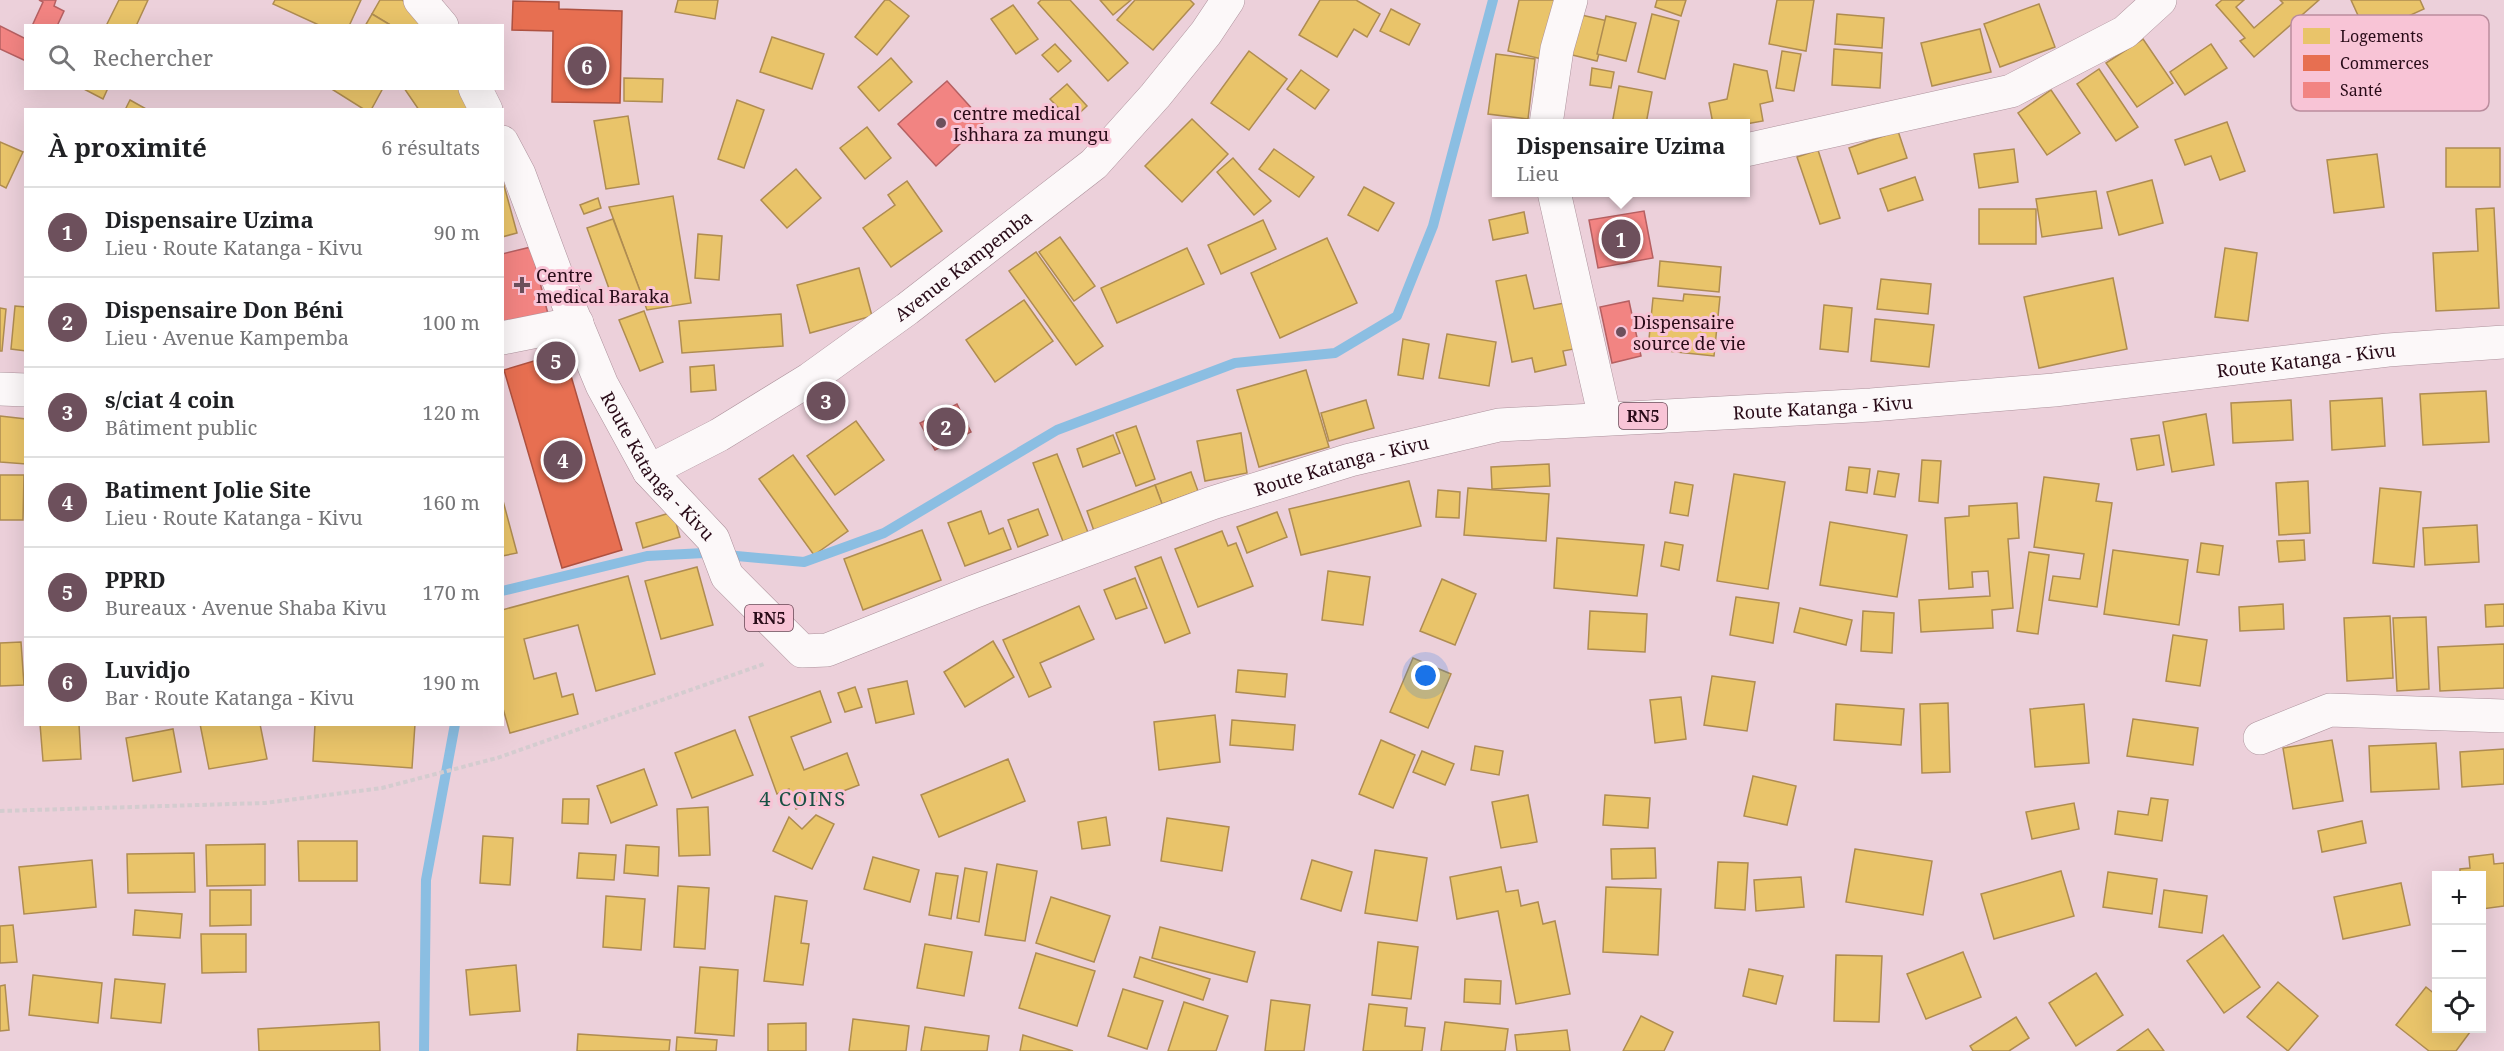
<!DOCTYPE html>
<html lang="fr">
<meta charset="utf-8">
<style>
:root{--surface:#fff;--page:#f6f6f6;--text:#202124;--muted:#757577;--line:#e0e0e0;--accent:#6d505c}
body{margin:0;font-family:"Noto Serif",serif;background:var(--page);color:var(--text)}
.controls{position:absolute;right:18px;bottom:18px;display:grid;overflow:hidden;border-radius:0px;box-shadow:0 6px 24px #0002}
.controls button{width:54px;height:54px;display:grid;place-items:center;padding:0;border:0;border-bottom:2px solid var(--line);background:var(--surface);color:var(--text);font:30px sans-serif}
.you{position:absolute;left:1426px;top:676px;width:21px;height:21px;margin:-15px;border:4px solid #fff;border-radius:50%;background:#1a73e8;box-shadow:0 0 0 9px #1a73e833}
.badge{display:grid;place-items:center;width:39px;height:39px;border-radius:50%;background:var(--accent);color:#fff;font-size:20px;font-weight:700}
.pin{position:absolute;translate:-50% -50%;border:3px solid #fff;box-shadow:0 2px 6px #0006}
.popup{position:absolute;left:1492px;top:119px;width:258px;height:78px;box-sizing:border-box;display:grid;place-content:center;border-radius:0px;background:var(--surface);filter:drop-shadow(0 2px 4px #0005);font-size:20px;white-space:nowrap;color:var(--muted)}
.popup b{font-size:22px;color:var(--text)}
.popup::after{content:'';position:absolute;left:50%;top:100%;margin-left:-12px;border:12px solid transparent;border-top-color:var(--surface)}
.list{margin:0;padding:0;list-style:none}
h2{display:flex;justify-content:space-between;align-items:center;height:78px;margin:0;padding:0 24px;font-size:26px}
h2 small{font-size:20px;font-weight:400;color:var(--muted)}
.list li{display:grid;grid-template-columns:39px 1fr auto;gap:18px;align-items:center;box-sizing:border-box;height:90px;padding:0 24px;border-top:2px solid var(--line)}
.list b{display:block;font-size:22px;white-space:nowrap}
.list p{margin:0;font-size:20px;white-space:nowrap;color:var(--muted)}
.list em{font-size:20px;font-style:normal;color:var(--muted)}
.icon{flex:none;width:33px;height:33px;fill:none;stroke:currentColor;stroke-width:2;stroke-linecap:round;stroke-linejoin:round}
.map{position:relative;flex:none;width:2504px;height:1051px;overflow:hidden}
.search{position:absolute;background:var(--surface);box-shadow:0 6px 24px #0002;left:24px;top:24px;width:480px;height:66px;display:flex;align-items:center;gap:15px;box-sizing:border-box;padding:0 21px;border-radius:0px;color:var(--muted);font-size:22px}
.panel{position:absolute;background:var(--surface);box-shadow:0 6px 24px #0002;left:24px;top:108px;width:480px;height:618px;border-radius:0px}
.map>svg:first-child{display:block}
.homes{fill:#e9c46a;stroke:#af8c51;stroke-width:1.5}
.shops{fill:#e76f51;stroke:#ae5140;stroke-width:1.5}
.health{fill:#f28482;stroke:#b66062;stroke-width:1.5}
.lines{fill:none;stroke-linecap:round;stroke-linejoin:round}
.stream{stroke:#8bbee2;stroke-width:10}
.street-casing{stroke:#ad929c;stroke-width:34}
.highway-casing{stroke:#ad929c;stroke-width:34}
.path{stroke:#d4cccf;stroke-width:4;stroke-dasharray:4.5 3;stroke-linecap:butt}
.street{stroke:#fcf8f9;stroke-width:33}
.highway{stroke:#fcf8f9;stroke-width:33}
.poi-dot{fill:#6d505c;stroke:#f8c4d6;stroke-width:2}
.labels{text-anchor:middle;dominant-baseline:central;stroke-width:6;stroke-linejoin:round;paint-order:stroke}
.shield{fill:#f8c4d6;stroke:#674251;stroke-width:1.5}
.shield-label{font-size:16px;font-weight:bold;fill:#290b18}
.poi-label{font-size:18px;fill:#290b18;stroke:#f8c4d6;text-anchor:start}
.street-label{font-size:18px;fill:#290b18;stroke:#f8c4d6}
.neighbourhood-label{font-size:20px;letter-spacing:1.5px;fill:#1a5044;stroke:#f8c4d6}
.key{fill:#f8c4d6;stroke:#ba8c9d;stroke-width:1.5}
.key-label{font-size:16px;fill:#290b18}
</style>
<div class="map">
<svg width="2504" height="1051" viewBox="0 0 2504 1051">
<rect width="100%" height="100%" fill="#ecd0da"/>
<g class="homes">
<polygon points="119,0 148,0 136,26 106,26"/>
<polygon points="275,0 361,0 349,26 321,26 273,4"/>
<polygon points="380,0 402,0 427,15 421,26 392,26 372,14"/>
<polygon points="678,0 718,0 715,19 675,12"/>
<polygon points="885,0 889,0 909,16 877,55 855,37"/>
<polygon points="1041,0 1070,0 1128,63 1108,81 1038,3"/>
<polygon points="1100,0 1131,0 1113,15"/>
<polygon points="1135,0 1190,0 1194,4 1153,50 1117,20"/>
<polygon points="1320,0 1356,0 1380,14 1367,37 1354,29 1337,57 1299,35"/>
<polygon points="1519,0 1555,0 1542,59 1508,51"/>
<polygon points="1657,0 1686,0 1681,16 1655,7"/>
<polygon points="1777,0 1814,0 1806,51 1769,44"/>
<polygon points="2222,0 2244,0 2236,7 2254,28 2283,3 2280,0 2319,0 2254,57 2240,41 2245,38 2216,5"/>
<polygon points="2351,0 2420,0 2424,9 2367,35"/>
<polygon points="2039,4 2055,47 2000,67 1984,24"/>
<polygon points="1013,5 1038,39 1016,54 991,19"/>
<polygon points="1391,9 1420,24 1409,45 1380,31"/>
<polygon points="372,14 392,26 365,26"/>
<polygon points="1577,14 1608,21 1597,61 1564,53"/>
<polygon points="1652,14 1679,21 1665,79 1638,72"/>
<polygon points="1837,14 1884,18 1882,48 1835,44"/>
<polygon points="1606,16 1636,23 1626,61 1597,54"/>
<polygon points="1980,29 1991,72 1932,86 1921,43"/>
<polygon points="772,37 824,54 812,89 760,72"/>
<polygon points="2143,39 2173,83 2137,107 2106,63"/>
<polygon points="2347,41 2360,81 2310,97 2297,57"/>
<polygon points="1055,44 1071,61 1058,72 1042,55"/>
<polygon points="2211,44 2227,68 2185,95 2170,72"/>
<polygon points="1834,49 1882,53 1880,88 1832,85"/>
<polygon points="1249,51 1287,79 1249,130 1211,103"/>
<polygon points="1782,51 1801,54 1794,91 1776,88"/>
<polygon points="2434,52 2444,104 2414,110 2403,58"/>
<polygon points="1496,54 1535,59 1528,119 1488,114"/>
<polygon points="891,58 912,82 879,111 858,87"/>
<polygon points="1734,64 1767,71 1773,101 1760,104 1763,121 1746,124 1713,124 1709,103 1727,99"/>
<polygon points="1592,68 1614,72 1611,88 1590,85"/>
<polygon points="2099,69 2138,127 2116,141 2077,84"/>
<polygon points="1301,70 1329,90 1315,109 1287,89"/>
<polygon points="624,78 663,79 662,102 624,101"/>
<polygon points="1067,84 1087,106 1071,121 1050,99"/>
<polygon points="1619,86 1652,92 1646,124 1612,124"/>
<polygon points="82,88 108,88 103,99"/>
<polygon points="330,88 383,88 371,110 365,110"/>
<polygon points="404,88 461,88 477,110 419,110"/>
<polygon points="2051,90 2080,133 2047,155 2018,113"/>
<polygon points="130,100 148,110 125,110"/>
<polygon points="737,100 764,110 744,168 718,159"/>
<polygon points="628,116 639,184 606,189 594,121"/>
<polygon points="1192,119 1228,154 1182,202 1145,166"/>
<polygon points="2227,122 2245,171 2220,180 2211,156 2185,165 2175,140"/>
<polygon points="867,127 891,158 865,179 840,148"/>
<polygon points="1898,131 1907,158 1858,174 1849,148"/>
<polygon points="0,142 23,152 6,188 0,185"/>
<rect x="2446" y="148" width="54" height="39"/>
<polygon points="1274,149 1314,177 1299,197 1259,169"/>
<polygon points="2014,149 2018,182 1979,188 1974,154"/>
<polygon points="1818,150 1840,218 1820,224 1797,157"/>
<polygon points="2377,154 2384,207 2334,213 2327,160"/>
<polygon points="1233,158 1271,201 1254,215 1217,172"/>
<polygon points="796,169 821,198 787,228 761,200"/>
<polygon points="1915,177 1923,200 1888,211 1880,189"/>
<polygon points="502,178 517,233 502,237"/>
<polygon points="2152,180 2163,223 2119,235 2107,192"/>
<polygon points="907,181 942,231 891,267 863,228 895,205 888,195"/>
<polygon points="1364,187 1394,203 1378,231 1348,215"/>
<polygon points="2096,191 2102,228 2042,237 2036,199"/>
<polygon points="673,196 691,303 647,310 609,207"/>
<polygon points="598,198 601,208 584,214 580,205"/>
<polygon points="2494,208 2499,308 2436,311 2433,253 2478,251 2476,209"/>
<rect x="1979" y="209" width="57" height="35"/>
<polygon points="1524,212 1528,233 1493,240 1489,220"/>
<polygon points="613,219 642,296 615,305 587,228"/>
<polygon points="1263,220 1276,249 1221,274 1208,245"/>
<polygon points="698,234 722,236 719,280 695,278"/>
<polygon points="1060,237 1095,286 1074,301 1039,252"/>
<polygon points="1327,238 1357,303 1280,338 1251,273"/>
<polygon points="1187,248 1204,284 1117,323 1101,288"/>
<polygon points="2225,248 2257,253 2248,321 2215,317"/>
<polygon points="1036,252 1103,346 1076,365 1009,271"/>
<polygon points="1660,261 1721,267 1719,292 1658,286"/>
<polygon points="859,268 872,316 810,333 797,285"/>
<polygon points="1526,275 1534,309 1570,302 1579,348 1563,351 1566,365 1535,372 1532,358 1512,362 1496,281"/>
<polygon points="2113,278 2127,349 2039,368 2024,297"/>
<polygon points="1881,279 1931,284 1928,314 1877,309"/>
<polygon points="1684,294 1720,297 1714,356 1648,349 1653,298 1683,301"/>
<polygon points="1024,300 1053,341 995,382 966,340"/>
<polygon points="1824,305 1852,308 1848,352 1820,349"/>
<polygon points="15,306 26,307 26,351 11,349"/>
<polygon points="0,308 6,309 2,351 0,351"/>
<polygon points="644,311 663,362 640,371 619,320"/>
<polygon points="781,314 783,346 682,353 679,321"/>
<polygon points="1875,319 1934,325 1929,367 1871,361"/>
<polygon points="1447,334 1496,342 1489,386 1439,378"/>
<polygon points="1403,339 1429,344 1423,379 1398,375"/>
<polygon points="714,365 716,390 691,392 690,367"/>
<polygon points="1306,370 1329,447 1259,467 1237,390"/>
<polygon points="2486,391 2489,442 2423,445 2420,394"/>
<polygon points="2382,398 2385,446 2332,450 2330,401"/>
<polygon points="1366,400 1374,428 1329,441 1321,413"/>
<polygon points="2291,400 2293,440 2233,443 2231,403"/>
<polygon points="2206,414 2214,465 2172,472 2163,422"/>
<polygon points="0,416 26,419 26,464 0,462"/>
<polygon points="856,421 884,460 835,495 807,456"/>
<polygon points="1136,426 1155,479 1136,486 1116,433"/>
<polygon points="1241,433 1247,473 1205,481 1197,441"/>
<polygon points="1113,435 1120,453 1083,467 1077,449"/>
<polygon points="2159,435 2164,465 2137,470 2131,439"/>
<polygon points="1057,454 1089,535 1064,544 1033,463"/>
<polygon points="793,455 848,531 814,555 759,479"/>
<polygon points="1922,460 1941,461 1938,503 1919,501"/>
<polygon points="1549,464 1550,486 1492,489 1491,467"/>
<polygon points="1849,467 1870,469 1867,493 1846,490"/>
<polygon points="1878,471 1899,474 1895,497 1874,494"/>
<polygon points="1191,472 1198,491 1162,504 1155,485"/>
<polygon points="1734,474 1785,482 1768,589 1717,581"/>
<polygon points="0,475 24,475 23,520 0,520"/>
<polygon points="2044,477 2099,484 2096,501 2112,503 2097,607 2049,600 2053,576 2080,579 2084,554 2034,547"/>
<polygon points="1409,481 1421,526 1301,555 1289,509"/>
<polygon points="2308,481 2310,533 2279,535 2276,483"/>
<polygon points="1675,482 1693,485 1688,516 1670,513"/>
<polygon points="1155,485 1162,504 1094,531 1087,511"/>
<polygon points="1468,488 1549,494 1546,541 1464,535"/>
<polygon points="2380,488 2421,492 2414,567 2373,563"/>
<polygon points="1438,490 1460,492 1459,518 1436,517"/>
<polygon points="502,497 517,553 502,556"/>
<polygon points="2017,503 2019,538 2008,539 2013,608 1992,610 1993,628 1921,632 1919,600 1990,596 1988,571 1972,572 1973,587 1949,589 1945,518 1969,516 1969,506"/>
<polygon points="1038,509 1048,535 1018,547 1008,520"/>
<polygon points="981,511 989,534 1003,528 1011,549 965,566 948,523"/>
<polygon points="673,512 680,537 643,548 636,523"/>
<polygon points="1277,512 1287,537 1247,553 1237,527"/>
<polygon points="1830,522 1907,535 1897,597 1820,585"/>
<polygon points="2477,525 2479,562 2425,565 2423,528"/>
<polygon points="922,530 941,580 863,610 844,559"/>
<polygon points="1222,531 1228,546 1236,543 1253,586 1198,607 1175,549"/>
<polygon points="1557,538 1644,545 1637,596 1554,588"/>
<polygon points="2304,540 2305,560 2279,562 2277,541"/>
<polygon points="1665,542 1683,545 1679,570 1661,566"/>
<polygon points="2201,543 2223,546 2219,575 2197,572"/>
<polygon points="2113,550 2188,560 2179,625 2104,614"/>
<polygon points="2029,552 2049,555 2038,634 2017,631"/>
<polygon points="1161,557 1190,633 1165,643 1135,567"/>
<polygon points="697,567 713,625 661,639 645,581"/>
<polygon points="1328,571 1370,577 1363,625 1322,620"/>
<polygon points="628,576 655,674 596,691 578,625 524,639 534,679 556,673 562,697 573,694 578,714 510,733 502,705 502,610"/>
<polygon points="1135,578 1147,608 1116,619 1104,590"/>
<polygon points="1442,579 1476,594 1455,645 1420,631"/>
<polygon points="1736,597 1779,603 1773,643 1730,635"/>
<polygon points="2283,604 2284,629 2240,631 2239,607"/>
<polygon points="2504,604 2504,626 2486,627 2485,605"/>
<polygon points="1079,606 1094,639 1040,663 1051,687 1029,697 1003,640"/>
<polygon points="1800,608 1852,620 1846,645 1794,632"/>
<polygon points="1590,611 1647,614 1645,652 1588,649"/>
<polygon points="1863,611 1894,613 1892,653 1861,651"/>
<polygon points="2390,616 2393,678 2347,681 2344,618"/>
<polygon points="2426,617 2429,689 2397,691 2393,618"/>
<polygon points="2173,635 2207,640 2200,686 2166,681"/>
<polygon points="993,641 1014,677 965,707 944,672"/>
<polygon points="21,642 24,685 0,686 0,643"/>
<polygon points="2504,644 2504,688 2440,691 2438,647"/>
<polygon points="1413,658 1451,674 1428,728 1390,712"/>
<polygon points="1238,670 1287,674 1285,697 1236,692"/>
<polygon points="1712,676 1755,682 1747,731 1704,725"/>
<polygon points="907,681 914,714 876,723 868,689"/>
<polygon points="855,687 862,707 845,712 838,693"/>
<polygon points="820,691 831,722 791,737 804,770 847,753 859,785 796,809 789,789 777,794 749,717"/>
<polygon points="1681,697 1686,739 1655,743 1650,700"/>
<polygon points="1948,703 1950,772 1922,773 1920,704"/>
<polygon points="1836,704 1904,709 1901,745 1834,740"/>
<polygon points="2084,704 2089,763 2035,767 2030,709"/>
<polygon points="1215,715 1220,762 1159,770 1154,722"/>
<polygon points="2133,719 2198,728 2193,765 2127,756"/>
<polygon points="1232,720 1295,725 1293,750 1230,745"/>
<polygon points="40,724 79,724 81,759 43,761"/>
<polygon points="200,724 260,724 267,759 209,769"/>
<polygon points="315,724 415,724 412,768 313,761"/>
<polygon points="173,729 181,772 133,781 126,738"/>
<polygon points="735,730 753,775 692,798 675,753"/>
<polygon points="1381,740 1415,755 1393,808 1359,794"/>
<polygon points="2332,740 2343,801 2293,809 2283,748"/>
<polygon points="2436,743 2439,789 2371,792 2369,746"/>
<polygon points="1475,746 1503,751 1499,775 1471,770"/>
<polygon points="2504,749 2504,784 2462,787 2460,752"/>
<polygon points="1422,751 1454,764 1445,785 1413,772"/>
<polygon points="1008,759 1025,801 939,837 921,795"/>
<polygon points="644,769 657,805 611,823 597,786"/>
<polygon points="1753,776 1796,786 1787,825 1744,816"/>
<polygon points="1528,795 1537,842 1501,848 1492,802"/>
<polygon points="1605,795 1650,798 1648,828 1603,825"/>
<polygon points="2151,798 2168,800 2162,841 2115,834 2118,811 2148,815"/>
<polygon points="563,799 589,799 588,824 562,823"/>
<polygon points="2074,803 2079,829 2032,839 2026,812"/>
<polygon points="708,807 710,855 679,856 677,809"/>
<polygon points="816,815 834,824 812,869 773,851 789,817 802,829"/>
<polygon points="1106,817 1110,845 1082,849 1078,822"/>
<polygon points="1167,818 1229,827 1222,871 1161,861"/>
<polygon points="2362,821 2366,843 2322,852 2318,831"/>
<polygon points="483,836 513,838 510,885 480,883"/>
<polygon points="298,841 357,841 357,881 299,881"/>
<polygon points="265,844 265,885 207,886 206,845"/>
<polygon points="626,845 659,847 658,876 624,873"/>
<polygon points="1655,848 1656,878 1612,879 1611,849"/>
<polygon points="1855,849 1932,861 1923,915 1846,902"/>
<polygon points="1375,850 1427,858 1417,921 1365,913"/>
<polygon points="194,853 195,892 128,893 127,854"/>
<polygon points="579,853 616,855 614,880 577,878"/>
<polygon points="2493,854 2494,864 2504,863 2504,906 2482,909 2482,876 2460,876 2460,869 2470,868 2469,857"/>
<polygon points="873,857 919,870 910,902 864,889"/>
<polygon points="92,860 96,907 24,914 19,867"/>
<polygon points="1312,860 1352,872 1341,911 1301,899"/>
<polygon points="1718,862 1748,863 1745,910 1715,908"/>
<polygon points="997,864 1037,871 1025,941 985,935"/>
<polygon points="1501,867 1506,892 1518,890 1521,906 1538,902 1543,924 1555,921 1570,994 1516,1004 1498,911 1457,919 1450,877"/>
<polygon points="965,868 987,872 979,922 957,918"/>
<polygon points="2061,871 2074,916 1994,939 1981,894"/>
<polygon points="2108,872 2157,879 2152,914 2103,907"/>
<polygon points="936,873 958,876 951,919 929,915"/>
<polygon points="1801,877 1804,907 1756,911 1754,880"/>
<polygon points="2401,883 2410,925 2343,939 2334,897"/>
<polygon points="678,886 709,888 705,949 674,947"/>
<polygon points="1606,887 1661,889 1658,955 1603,952"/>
<polygon points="210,890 251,890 251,925 210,926"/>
<polygon points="2164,890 2207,896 2202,933 2159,927"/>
<polygon points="606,896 645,899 641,950 603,947"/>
<polygon points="775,896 807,901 801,943 809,944 803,985 764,981"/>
<polygon points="1051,897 1110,916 1094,962 1036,943"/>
<polygon points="135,910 182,914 180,938 133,935"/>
<polygon points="13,925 17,962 0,963 0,926"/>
<polygon points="1160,927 1255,952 1247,982 1152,958"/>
<polygon points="201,934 246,934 246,972 202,973"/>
<polygon points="2223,935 2260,987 2224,1013 2187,961"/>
<polygon points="1378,942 1418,947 1411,999 1372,995"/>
<polygon points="925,944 972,952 964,996 917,988"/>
<polygon points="1963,952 1981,997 1926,1019 1907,974"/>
<polygon points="1036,953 1095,971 1077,1026 1019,1008"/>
<polygon points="1836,955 1882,956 1879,1022 1834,1021"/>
<polygon points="1140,957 1210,979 1203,1000 1134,977"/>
<polygon points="516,965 520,1011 470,1015 466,970"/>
<polygon points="700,967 738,970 734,1036 695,1033"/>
<polygon points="1749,969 1783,976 1776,1004 1743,996"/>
<polygon points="2096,973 2123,1015 2076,1046 2049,1003"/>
<polygon points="33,975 102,983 98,1023 29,1015"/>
<polygon points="115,979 165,984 161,1023 111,1018"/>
<polygon points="1465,979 1501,981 1500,1004 1464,1002"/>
<polygon points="2278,982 2318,1016 2288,1051 2247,1017"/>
<polygon points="5,985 9,1030 0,1031 0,986"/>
<polygon points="2426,987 2436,995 2436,1028 2473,1028 2456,1051 2429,1051 2396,1025"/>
<polygon points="1123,989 1163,1001 1147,1049 1108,1036"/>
<polygon points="1271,1000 1310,1005 1304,1051 1265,1051"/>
<polygon points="1184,1002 1228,1016 1216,1051 1168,1051"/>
<polygon points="1369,1004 1407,1008 1405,1026 1425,1028 1422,1051 1363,1051"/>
<polygon points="1641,1016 1673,1032 1664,1051 1623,1051"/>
<polygon points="2016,1017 2029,1038 2009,1051 1973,1051 1970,1046"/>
<polygon points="853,1019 909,1026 906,1051 849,1051"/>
<polygon points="379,1022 380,1051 259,1051 258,1029"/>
<polygon points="1445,1022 1508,1029 1505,1051 1441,1051"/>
<polygon points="806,1023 806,1051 768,1051 768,1024"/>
<polygon points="925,1027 989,1036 987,1051 921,1051"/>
<polygon points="2148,1029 2164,1051 2117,1051"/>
<polygon points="1567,1030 1570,1051 1517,1051 1515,1035"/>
<polygon points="578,1034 670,1040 669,1051 577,1051"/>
<polygon points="1023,1035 1073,1051 1020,1051"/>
<polygon points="677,1037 717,1040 716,1051 676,1051"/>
</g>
<g class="shops">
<polygon points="513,1 559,2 559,9 622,11 620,103 552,102 553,31 512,30"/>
<polygon points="564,352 622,550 562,568 504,370"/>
</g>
<g class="health">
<polygon points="39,0 56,0 54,6 64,11 57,26 32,26 43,2"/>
<polygon points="0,26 26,39 26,61 0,49"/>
<polygon points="947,81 984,122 936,166 898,124"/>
<polygon points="1644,211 1653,258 1598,268 1589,220"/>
<polygon points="531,247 549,318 506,329 502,316 502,254"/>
<polygon points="1629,301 1641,356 1612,363 1600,307"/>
<polygon points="957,404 971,432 935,450 920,423"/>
</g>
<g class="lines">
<g class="stream">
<polyline points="502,591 647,556 704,553 804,562 884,533 1057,430 1235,363 1335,353 1397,316 1433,226 1493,0"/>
<polyline points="424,1051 426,880 455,724"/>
</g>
<defs>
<g id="street">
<polyline points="1546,124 1557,49 1571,0"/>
<polyline points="1746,150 2011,91 2125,32 2160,0"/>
<polyline points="1554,192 1605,418"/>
<polyline points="502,338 577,323"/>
<polyline points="0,389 26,390"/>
<path id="s1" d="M 649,471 L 719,435 L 810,379 L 907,309 L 1094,164 L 1155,96 L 1206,33 L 1228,0"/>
<polyline points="2260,738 2330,710 2504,716"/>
</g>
<g id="highway">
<polyline points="420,0 442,26"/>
<polyline points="475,88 486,110"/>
<path id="s2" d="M 502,142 L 519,174 L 558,279 L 602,385 L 649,471 L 713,539 L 727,576 L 802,651 L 827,650 L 973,592 L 1212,503 L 1350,460 L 1499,425 L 1871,405 L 2054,390 L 2388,350 L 2504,342"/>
</g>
</defs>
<use href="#street" class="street-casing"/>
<use href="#highway" class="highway-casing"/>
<polyline class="path" points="0,811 265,803 382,788 497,758 764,664"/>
<use href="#street" class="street"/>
<use href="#highway" class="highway"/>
</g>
<g class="poi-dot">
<circle cx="941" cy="123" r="6"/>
<path d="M519 276h6v6h6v6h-6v6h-6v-6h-6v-6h6z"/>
<circle cx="1621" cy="332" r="6"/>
</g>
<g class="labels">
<g class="shield">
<rect x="1619" y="403" width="48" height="26" rx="4.5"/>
<rect x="745" y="605" width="48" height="26" rx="4.5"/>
</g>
<g class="shield-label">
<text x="1643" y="416">RN5</text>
<text x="769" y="618">RN5</text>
</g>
<g class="poi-label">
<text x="953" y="113">centre medical<tspan x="953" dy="21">Ishhara za mungu</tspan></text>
<text x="536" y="275">Centre<tspan x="536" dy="21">medical Baraka</tspan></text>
<text x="1633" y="322">Dispensaire<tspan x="1633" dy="21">source de vie</tspan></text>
</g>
<g class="street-label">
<text stroke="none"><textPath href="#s1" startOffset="376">Avenue Kampemba</textPath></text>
<text stroke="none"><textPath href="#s2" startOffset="2145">Route Katanga - Kivu</textPath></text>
<text stroke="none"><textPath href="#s2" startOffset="1659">Route Katanga - Kivu</textPath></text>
<text stroke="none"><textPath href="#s2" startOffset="362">Route Katanga - Kivu</textPath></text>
<text stroke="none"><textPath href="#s2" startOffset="1172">Route Katanga - Kivu</textPath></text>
</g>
<g class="neighbourhood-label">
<text x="803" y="798">4 COINS</text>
</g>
</g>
<rect x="2291" y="15" width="198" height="96" rx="9" class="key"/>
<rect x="2303" y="28" width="27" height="16" fill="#e9c46a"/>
<rect x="2303" y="55" width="27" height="16" fill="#e76f51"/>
<rect x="2303" y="82" width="27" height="16" fill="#f28482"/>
<g class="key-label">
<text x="2340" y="42">Logements</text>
<text x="2340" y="69">Commerces</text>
<text x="2340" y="96">Santé</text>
</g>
</svg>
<div class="controls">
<button>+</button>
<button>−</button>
<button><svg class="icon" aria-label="locate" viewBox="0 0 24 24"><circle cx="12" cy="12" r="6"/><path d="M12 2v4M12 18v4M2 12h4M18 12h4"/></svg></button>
</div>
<div class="you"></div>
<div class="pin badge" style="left:1621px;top:239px">1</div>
<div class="popup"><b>Dispensaire Uzima</b>Lieu</div>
<div class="pin badge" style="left:946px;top:427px">2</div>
<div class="pin badge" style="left:826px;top:401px">3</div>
<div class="pin badge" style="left:563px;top:460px">4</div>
<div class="pin badge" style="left:556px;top:361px">5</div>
<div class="pin badge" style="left:587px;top:66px">6</div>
<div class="search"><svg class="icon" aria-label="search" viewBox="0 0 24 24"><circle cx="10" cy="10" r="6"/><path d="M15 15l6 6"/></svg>Rechercher</div>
<section class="panel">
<h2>À proximité<small>6 résultats</small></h2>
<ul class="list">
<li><span class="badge">1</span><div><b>Dispensaire Uzima</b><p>Lieu · Route Katanga - Kivu</p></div><em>90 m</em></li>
<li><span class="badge">2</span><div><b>Dispensaire Don Béni</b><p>Lieu · Avenue Kampemba</p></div><em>100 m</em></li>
<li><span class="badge">3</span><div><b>s/ciat 4 coin</b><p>Bâtiment public</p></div><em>120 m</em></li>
<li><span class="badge">4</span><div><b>Batiment Jolie Site</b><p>Lieu · Route Katanga - Kivu</p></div><em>160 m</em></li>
<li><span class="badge">5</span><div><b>PPRD</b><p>Bureaux · Avenue Shaba Kivu</p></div><em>170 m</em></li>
<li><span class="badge">6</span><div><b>Luvidjo</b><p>Bar · Route Katanga - Kivu</p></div><em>190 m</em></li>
</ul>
</section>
</div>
